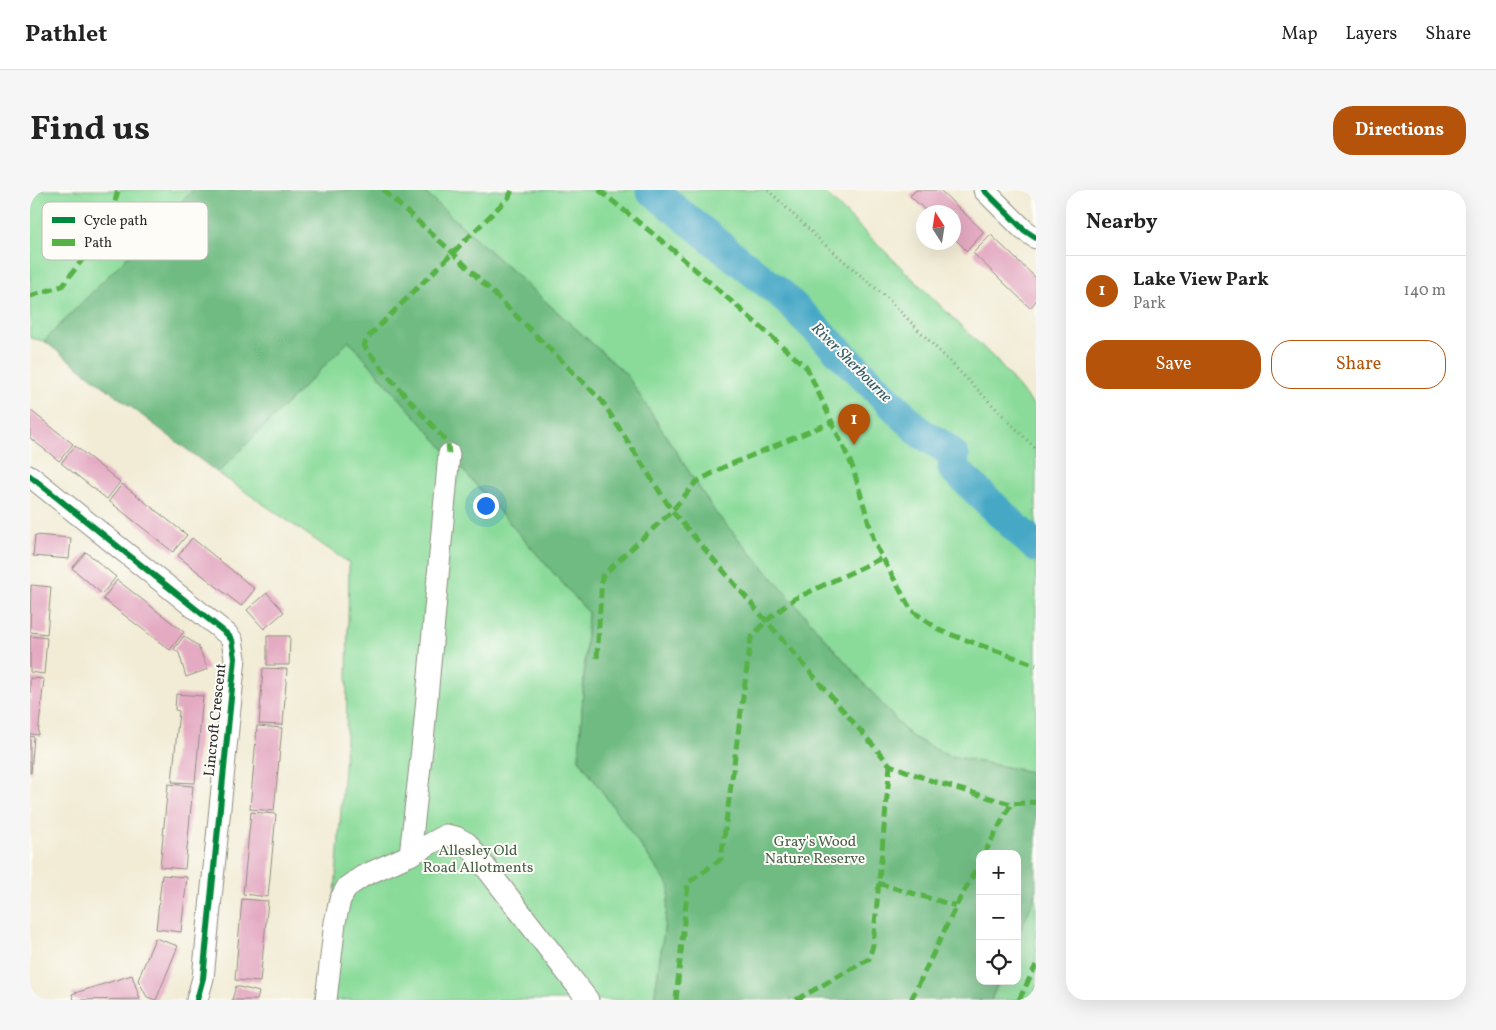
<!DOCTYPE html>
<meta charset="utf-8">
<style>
:root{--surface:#fff;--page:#f6f6f6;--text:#222;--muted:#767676;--line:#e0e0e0;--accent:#b45309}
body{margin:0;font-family:Vollkorn,serif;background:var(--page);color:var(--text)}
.controls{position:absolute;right:15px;bottom:15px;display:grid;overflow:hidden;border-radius:10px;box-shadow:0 5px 20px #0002}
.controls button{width:45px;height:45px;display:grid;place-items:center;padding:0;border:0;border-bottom:1px solid var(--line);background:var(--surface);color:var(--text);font:25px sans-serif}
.compass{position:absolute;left:886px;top:15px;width:45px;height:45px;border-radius:50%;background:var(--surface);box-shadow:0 5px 20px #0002;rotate:348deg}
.you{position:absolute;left:455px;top:315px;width:18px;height:18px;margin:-12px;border:4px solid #fff;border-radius:50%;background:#1a73e8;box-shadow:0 0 0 8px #1a73e833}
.badge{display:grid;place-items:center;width:32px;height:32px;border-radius:50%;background:var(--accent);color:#fff;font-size:16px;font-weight:700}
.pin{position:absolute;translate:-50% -41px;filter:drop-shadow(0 1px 2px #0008)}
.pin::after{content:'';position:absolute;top:26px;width:18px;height:15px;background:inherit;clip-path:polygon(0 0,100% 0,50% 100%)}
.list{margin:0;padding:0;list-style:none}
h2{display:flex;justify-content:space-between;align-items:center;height:65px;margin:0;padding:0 20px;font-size:21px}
h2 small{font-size:16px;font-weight:400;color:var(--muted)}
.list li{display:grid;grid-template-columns:32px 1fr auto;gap:15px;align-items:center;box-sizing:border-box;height:70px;padding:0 20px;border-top:1px solid var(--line)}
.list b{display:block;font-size:19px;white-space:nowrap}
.list p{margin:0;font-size:16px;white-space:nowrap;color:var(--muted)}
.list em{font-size:16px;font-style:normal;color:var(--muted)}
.actions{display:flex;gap:10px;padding:15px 20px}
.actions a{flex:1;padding:11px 0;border:1px solid var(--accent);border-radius:20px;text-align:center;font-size:18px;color:var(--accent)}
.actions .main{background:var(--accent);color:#fff}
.icon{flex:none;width:28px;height:28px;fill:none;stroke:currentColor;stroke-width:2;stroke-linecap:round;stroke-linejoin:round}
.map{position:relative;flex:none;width:1006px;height:810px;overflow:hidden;border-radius:20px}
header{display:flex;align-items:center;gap:30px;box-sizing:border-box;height:70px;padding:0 25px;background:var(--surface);border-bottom:1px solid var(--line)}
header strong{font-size:24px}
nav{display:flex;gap:28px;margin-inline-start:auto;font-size:18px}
.intro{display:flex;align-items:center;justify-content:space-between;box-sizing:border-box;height:120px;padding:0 30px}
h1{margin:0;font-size:35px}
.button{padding:12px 22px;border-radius:20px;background:var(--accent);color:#fff;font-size:18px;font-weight:700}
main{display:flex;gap:30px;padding:0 30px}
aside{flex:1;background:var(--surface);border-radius:20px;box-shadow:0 5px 20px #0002}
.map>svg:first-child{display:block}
.green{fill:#8adb9a;stroke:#5a8362}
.forest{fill:#6fbb82;stroke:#4d7356}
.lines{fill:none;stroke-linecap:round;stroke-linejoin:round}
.river{stroke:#46a8c6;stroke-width:31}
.building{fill:#e4aac2}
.minor-casing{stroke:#8e8c80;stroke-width:23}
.path{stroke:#8e8c80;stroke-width:3;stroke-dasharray:1 4;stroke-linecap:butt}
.minor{stroke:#fff;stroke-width:21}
.quiet{stroke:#56b246;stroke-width:5;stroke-dasharray:10 5;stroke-linecap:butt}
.cycleway-casing{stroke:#fdfcf7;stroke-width:9}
.cycleway{stroke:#00873e;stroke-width:6}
.labels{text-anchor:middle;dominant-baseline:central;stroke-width:4;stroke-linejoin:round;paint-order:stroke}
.street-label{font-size:15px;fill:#2b2b2b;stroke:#fdfcf7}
.park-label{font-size:15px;fill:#48604c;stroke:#fdfcf7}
.water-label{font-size:16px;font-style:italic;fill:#365d69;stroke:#fdfcf7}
.key{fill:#fdfcf7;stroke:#bebdba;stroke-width:1}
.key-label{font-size:14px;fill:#2b2b2b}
</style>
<header>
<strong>Pathlet</strong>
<nav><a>Map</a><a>Layers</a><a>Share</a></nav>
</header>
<div class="intro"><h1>Find us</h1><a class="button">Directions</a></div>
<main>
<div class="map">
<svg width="1006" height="810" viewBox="0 0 1006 810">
<rect width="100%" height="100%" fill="#fdfcf7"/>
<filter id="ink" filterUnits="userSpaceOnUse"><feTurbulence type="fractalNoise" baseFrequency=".02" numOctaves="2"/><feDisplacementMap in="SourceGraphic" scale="10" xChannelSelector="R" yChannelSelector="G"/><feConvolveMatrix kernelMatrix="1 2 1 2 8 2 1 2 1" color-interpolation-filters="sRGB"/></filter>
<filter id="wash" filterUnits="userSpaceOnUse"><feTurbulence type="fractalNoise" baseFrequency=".0096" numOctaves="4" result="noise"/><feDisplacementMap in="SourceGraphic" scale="20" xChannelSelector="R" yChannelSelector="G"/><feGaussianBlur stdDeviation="1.12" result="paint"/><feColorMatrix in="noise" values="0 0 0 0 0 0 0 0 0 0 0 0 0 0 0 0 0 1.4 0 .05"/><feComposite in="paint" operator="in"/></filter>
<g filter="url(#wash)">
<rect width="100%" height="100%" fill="#f2ecd6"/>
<g class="green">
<polygon points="0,0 163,0 14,151 0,148"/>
<polygon points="392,0 792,0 966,170 1006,218 1006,583 916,565 879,545 685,322 596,184"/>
<polygon points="319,151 558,422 549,569 640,697 624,810 291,810 305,702 316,550 319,373 188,283"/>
<polygon points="1006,704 1006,810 961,810 969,791 987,791 987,748"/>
</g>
<polygon class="forest" points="163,0 392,0 596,184 685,322 879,545 916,565 1006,583 1006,704 987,748 987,664 950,664 950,791 969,791 961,810 624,810 640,697 549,569 558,422 319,151 188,283 14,151"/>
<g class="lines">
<path class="river" d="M 621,0 L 752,105 L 891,243 C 904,251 913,254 924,266 L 923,278 L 1006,357"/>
</g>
<g id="blocks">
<g class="building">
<polygon points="886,0 910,0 954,42 937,61 924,48 924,22 897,22 880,6"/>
<polygon points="961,45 1006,88 1006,111 1000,118 943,63"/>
<polygon points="0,220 43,254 29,271 0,248"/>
<polygon points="45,256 90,292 77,309 31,273"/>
<polygon points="92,294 157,345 143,362 79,311"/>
<polygon points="5,345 41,348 39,369 3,366"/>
<polygon points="162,348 225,399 211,416 148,366"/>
<polygon points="56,362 86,387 72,404 42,378"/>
<polygon points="87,390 154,442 140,460 73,409"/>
<polygon points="1,395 21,397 17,444 0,442"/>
<polygon points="237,403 254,422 234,439 217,420"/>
<polygon points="0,446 17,448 14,484 0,482"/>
<polygon points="154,446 168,456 178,479 156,487 149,463 144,459"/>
<polygon points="237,446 260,446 259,475 237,475"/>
<polygon points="233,478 257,479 253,535 229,534"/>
<polygon points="0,488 14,489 8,545 0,544"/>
<polygon points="146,504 173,506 165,593 142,592 149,521 145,520"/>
<polygon points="227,536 252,538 244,621 220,619"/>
<polygon points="0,546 4,547 1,583 0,583"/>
<polygon points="138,594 163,596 155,679 130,677"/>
<polygon points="221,622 246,624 238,707 213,704"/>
<polygon points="132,685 157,687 151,742 126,739"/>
<polygon points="212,709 238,711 230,792 205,790"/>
<polygon points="125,748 148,756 126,810 117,807 108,790"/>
<polygon points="102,785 110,809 44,810 42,804"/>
<polygon points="206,796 229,802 227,810 202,810"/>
</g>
</g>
</g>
<g filter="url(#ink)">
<use href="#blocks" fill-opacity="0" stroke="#8e8c80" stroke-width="1"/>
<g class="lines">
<defs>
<g id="minor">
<polyline points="954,0 994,40 1006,48"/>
<polyline points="0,286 197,444 202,450 205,468 173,788 167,810"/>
<polyline points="380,665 416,645 426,647 437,653 558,810"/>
<polyline points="296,810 305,732 310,710 317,697 333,686 380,665 394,541 419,264"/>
</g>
</defs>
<use href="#minor" class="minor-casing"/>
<polyline class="path" points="738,0 794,54 855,106 1006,259"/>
<use href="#minor" class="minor"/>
<g class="quiet">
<polyline points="353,0 423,63 572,211 642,321 860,575 905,592 981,614"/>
<polyline points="569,0 643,60 777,178 823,278 845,354 881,420 911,441 1006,475"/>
<polyline points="0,106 32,96 79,35 88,0"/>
<polyline points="419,264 418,253 364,193 334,156 336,149 479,7 482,0"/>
<polyline points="567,468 572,386 642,321 666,292 694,277 802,232"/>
<polyline points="954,664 981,614 1006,612"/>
<polyline points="848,693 926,716"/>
<polyline points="646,810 658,693 691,669 721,448 736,431 764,409 852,368"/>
<polyline points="766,810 839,769 843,755 860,575"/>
<polyline points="881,810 926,716 950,672"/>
<polyline points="989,810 1006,775"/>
</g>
<defs>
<g id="cycleway">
<polyline points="954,0 994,40 1006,48"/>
<polyline points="0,286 197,444 202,450 205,468 173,788 167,810"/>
</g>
</defs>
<use href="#cycleway" class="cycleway-casing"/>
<use href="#cycleway" class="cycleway"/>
</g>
</g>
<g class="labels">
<g class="street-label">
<text transform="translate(186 530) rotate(-84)">Lincroft Crescent</text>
</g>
<g class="park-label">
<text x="785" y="652">Gray's Wood<tspan x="785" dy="17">Nature Reserve</tspan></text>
<text x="448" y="661">Allesley Old<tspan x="448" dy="17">Road Allotments</tspan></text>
</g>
<g class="water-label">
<text transform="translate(821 173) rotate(45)">River Sherbourne</text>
</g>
</g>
<rect x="12" y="12" width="166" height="58" rx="8" class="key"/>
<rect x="22" y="27" width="23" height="6" fill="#00873e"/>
<rect x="22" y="49" width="23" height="7" fill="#56b246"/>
<g class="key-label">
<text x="54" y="35">Cycle path</text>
<text x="54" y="57">Path</text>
</g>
</svg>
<div class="controls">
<button>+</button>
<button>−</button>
<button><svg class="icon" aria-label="locate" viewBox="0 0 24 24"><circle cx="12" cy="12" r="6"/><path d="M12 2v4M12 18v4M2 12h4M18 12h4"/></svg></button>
</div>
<svg class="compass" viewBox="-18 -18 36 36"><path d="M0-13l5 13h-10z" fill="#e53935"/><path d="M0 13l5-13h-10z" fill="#767676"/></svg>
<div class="you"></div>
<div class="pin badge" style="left:824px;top:255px">1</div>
</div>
<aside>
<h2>Nearby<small></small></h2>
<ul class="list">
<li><span class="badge">1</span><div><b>Lake View Park</b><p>Park</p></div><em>140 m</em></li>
</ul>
<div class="actions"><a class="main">Save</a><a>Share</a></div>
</aside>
</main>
